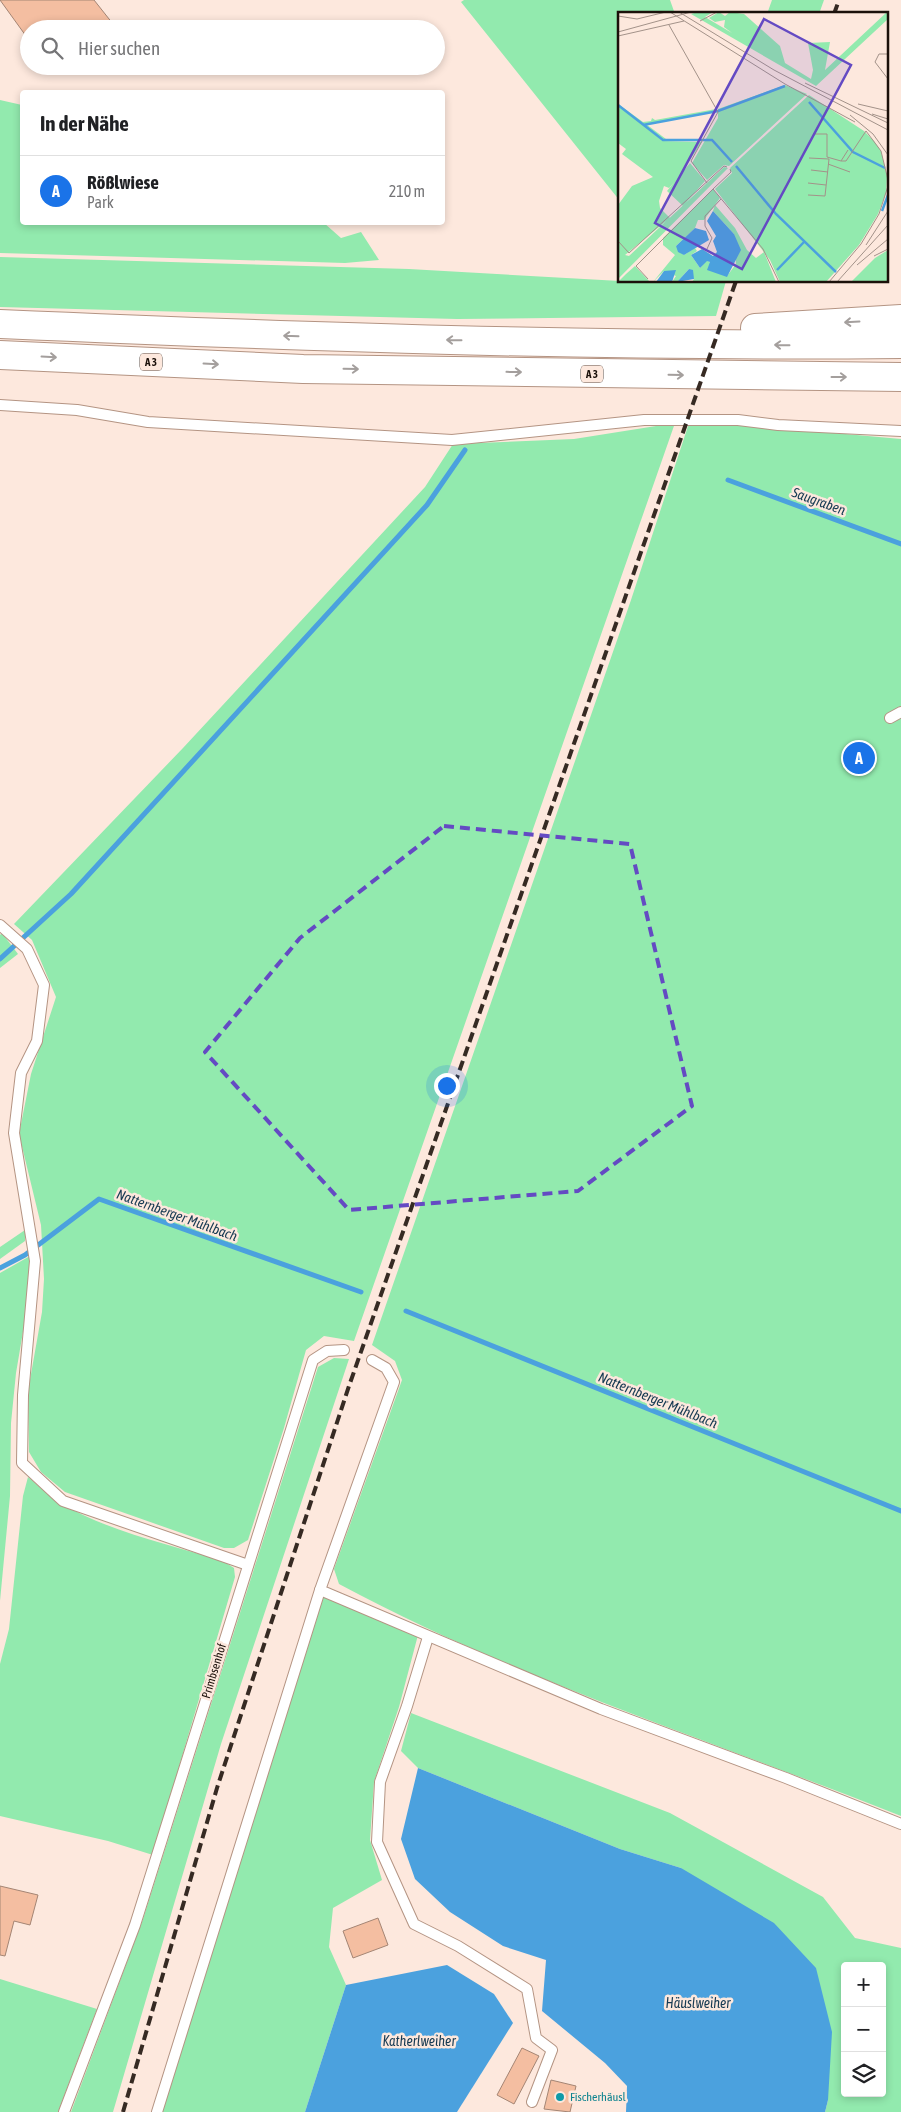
<!DOCTYPE html>
<html lang="de">
<meta charset="utf-8">
<style>
:root{--surface:#fff;--page:#f2f2f2;--text:#202124;--muted:#757577;--line:#e0e0e0;--accent:#1a73e8}
body{margin:0;font-family:"Asap Condensed",sans-serif;background:var(--page);color:var(--text)}
.controls{position:absolute;right:15px;bottom:15px;display:grid;overflow:hidden;border-radius:5px;box-shadow:0 2px 8px #0003}
.controls button{width:45px;height:45px;display:grid;place-items:center;padding:0;border:0;border-bottom:1px solid var(--line);background:var(--surface);color:var(--text);font:25px sans-serif}
.you{position:absolute;left:446px;top:1085px;width:18px;height:18px;margin:-12px;border:4px solid #fff;border-radius:50%;background:#1a73e8;box-shadow:0 0 0 8px #1a73e833}
.badge{display:grid;place-items:center;width:32px;height:32px;border-radius:50%;background:var(--accent);color:#fff;font-size:16px;font-weight:700}
.pin{position:absolute;translate:-50% -50%;border:2px solid #fff;box-shadow:0 1px 5px #0006}
.list{margin:0;padding:0;list-style:none}
h2{display:flex;justify-content:space-between;align-items:center;height:65px;margin:0;padding:0 20px;font-size:21px}
h2 small{font-size:16px;font-weight:400;color:var(--muted)}
.list li{display:grid;grid-template-columns:32px 1fr auto;gap:15px;align-items:center;box-sizing:border-box;height:70px;padding:0 20px;border-top:1px solid var(--line)}
.list b{display:block;font-size:19px;white-space:nowrap}
.list p{margin:0;font-size:16px;white-space:nowrap;color:var(--muted)}
.list em{font-size:16px;font-style:normal;color:var(--muted)}
.icon{flex:none;width:28px;height:28px;fill:none;stroke:currentColor;stroke-width:2;stroke-linecap:round;stroke-linejoin:round}
.map{position:relative;flex:none;width:901px;height:2112px;overflow:hidden}
.search{position:absolute;background:var(--surface);box-shadow:0 2px 8px #0003;left:20px;top:20px;width:425px;height:55px;display:flex;align-items:center;gap:12px;box-sizing:border-box;padding:0 18px;border-radius:28px;color:var(--muted);font-size:19px}
.panel{position:absolute;background:var(--surface);box-shadow:0 2px 8px #0003;left:20px;top:90px;width:425px;height:135px;border-radius:5px}
.map>svg:first-child{display:block}
.green{fill:#92eaae;fill-rule:evenodd}
.water{fill:#4ba1de}
.lines{fill:none;stroke-linecap:round;stroke-linejoin:round}
.stream{stroke:#4ba1de;stroke-width:5}
.building{fill:#f4bea1;stroke:#a48574}
.lane-casing{stroke:#b49483;stroke-width:12}
.highway-casing{stroke:#b49483;stroke-width:30}
.lane{stroke:#fff;stroke-width:10}
.highway{stroke:#fff;stroke-width:28}
.rail{stroke:#362a23;stroke-width:4;stroke-dasharray:10 5;stroke-linecap:butt}
.oneway{stroke:#a49f9d}
.marked{fill:none;stroke:#644ac3;stroke-width:4;stroke-dasharray:10 6;stroke-linejoin:round}
.culture-dot{fill:#0f9aa8;stroke:#fde8dd;stroke-width:2}
.labels{text-anchor:middle;dominant-baseline:central;stroke-width:5;stroke-linejoin:round;paint-order:stroke}
.shield{fill:#fde8dd;stroke:#5f5149;stroke-width:1}
.shield-label{font-size:11px;font-weight:bold;fill:#1b100a}
.street-label{font-size:12px;fill:#1b100a;stroke:#fde8dd}
.culture-label{font-size:12px;fill:#0d838f;stroke:#fde8dd;text-anchor:start}
.water-label{font-size:14px;font-style:italic;fill:#153952;stroke:#fde8dd}
.inset-river{fill:none;stroke:#4ba1de;stroke-width:2.5}
.inset-road{fill:none;stroke:#a39289;stroke-width:1}
.view{fill:#644ac3;fill-opacity:0.15;stroke:#644ac3;stroke-width:2.5}
.inset-edge{fill:none;stroke:#1b100a;stroke-width:2.5}
</style>
<div class="map">
<svg width="901" height="2112" viewBox="0 0 901 2112">
<rect width="100%" height="100%" fill="#fde8dd"/>
<g class="green">
<polygon points="464,0 670,0 675,14 620,14 620,201 461,2"/>
<polygon points="772,0 824,0 819,14 767,14"/>
<polygon points="0,100 22,105 22,222 324,223 341,238 361,232 379,260 345,263 0,253"/>
<polygon points="0,257 409,269 620,281 726,281 716,316 457,319 0,307"/>
<path d="M 690,420 L 901,439 L 901,1816 C 713,1741 518,1680 339,1584 L 334,1569 L 402,1380 L 395,1361 L 372,1345 L 631,600 Z"/>
<polygon points="675,423 354,1341 324,1336 306,1350 284,1428 248,1540 234,1548 224,1548 65,1492 41,1472 29,1452 28,1391 42,1312 44,1279 41,1225 19,1134 31,1074 56,997 32,940 14,924 183,748 425,487 453,444 574,439"/>
<polygon points="2,933 18,954 0,968 0,935"/>
<polygon points="25,1230 25,1241 0,1259 0,1247"/>
<polygon points="30,1256 27,1308 16,1373 11,1423 10,1496 0,1601 0,1273"/>
<polygon points="334,1358 349,1359 221,1744 113,2112 71,2112 143,1919 318,1367"/>
<path d="M 28,1477 C 38,1485 47,1495 58,1501 C 102,1530 172,1545 223,1561 L 234,1568 L 235,1577 L 153,1855 L 108,1841 L 0,1816 L 0,1664 L 9,1629 L 23,1496 Z"/>
<polygon points="320,1590 418,1635 399,1707 374,1782 370,1840 382,1880 333,1908 329,1947 346,1985 305,2112 157,2112"/>
<path d="M 411,1713 L 670,1813 L 823,1897 L 855,1938 L 901,1948 L 901,2112 L 825,2112 L 828,2100 L 681,1868 L 620,1849 L 418,1768 L 401,1751 ZM 845,1966 L 882,1966 L 882,2093 L 845,2093 Z"/>
<polygon points="0,1979 97,2009 58,2112 0,2112"/>
</g>
<g class="water">
<polygon points="418,1768 620,1849 681,1868 774,1923 816,1968 832,2032 828,2100 825,2112 626,2112 627,2086 605,2063 542,2011 546,1960 503,1946 450,1912 415,1879 401,1839"/>
<polygon points="447,1965 494,1994 513,2023 457,2112 305,2112 346,1985"/>
</g>
<g class="lines">
<g class="stream">
<polyline points="728,480 901,544"/>
<polyline points="0,959 71,894 427,505 465,450"/>
<polyline points="0,1268 25,1255 99,1199 361,1292"/>
<polyline points="406,1311 901,1511"/>
</g>
</g>
<g class="building">
<polygon points="0,0 94,0 117,29 29,29 29,34 26,36"/>
<polygon points="0,1886 38,1895 30,1925 14,1921 5,1956 0,1955"/>
<polygon points="378,1918 388,1945 353,1958 343,1931"/>
<polygon points="522,2048 539,2056 514,2104 497,2095"/>
<polygon points="551,2080 576,2086 570,2112 544,2109"/>
</g>
<g class="lines">
<defs>
<g id="lane">
<polyline points="0,405 77,410 148,422 452,440 644,420 738,420 778,425 901,431"/>
<polyline points="890,718 901,712"/>
<polyline points="0,925 27,949 44,985 37,1041 21,1073 14,1133 35,1261 23,1395 22,1463 63,1501 248,1565"/>
<polyline points="372,1360 386,1368 394,1382 320,1590 601,1709 786,1778 901,1824"/>
<polyline points="428,1637 407,1706 380,1782 377,1842 414,1924 458,1946 527,1989 536,2038 552,2050 532,2102"/>
<polyline points="64,2112 135,1925 313,1360 327,1351 344,1350"/>
<polyline points="157,2112 320,1590"/>
</g>
<g id="highway">
<path d="M 0,324 C 300,337 601,347 901,344"/>
<polyline points="755,328 901,319"/>
<polyline points="0,355 303,369 901,377"/>
</g>
</defs>
<use href="#lane" class="lane-casing"/>
<use href="#highway" class="highway-casing"/>
<use href="#lane" class="lane"/>
<use href="#highway" class="highway"/>
<g class="rail">
<polyline points="834,14 839,0"/>
<polyline points="123,2112 217,1788 349,1386 736,281"/>
</g>
</g>
<defs><path id="oneway-shaft" d="M-6 0H5M1.5-3L5.5 0L1.5 3" fill="none" stroke-width="1.6" stroke-linecap="round" stroke-linejoin="round" transform="scale(1.25)"/></defs>
<g class="oneway">
<use href="#oneway-shaft" transform="translate(852 322) rotate(177)"/>
<use href="#oneway-shaft" transform="translate(291 336) rotate(-178)"/>
<use href="#oneway-shaft" transform="translate(454 340) rotate(-179)"/>
<use href="#oneway-shaft" transform="translate(782 345) rotate(-179)"/>
<use href="#oneway-shaft" transform="translate(49 357) rotate(3)"/>
<use href="#oneway-shaft" transform="translate(211 364) rotate(3)"/>
<use href="#oneway-shaft" transform="translate(351 369) rotate(1)"/>
<use href="#oneway-shaft" transform="translate(514 372) rotate(1)"/>
<use href="#oneway-shaft" transform="translate(676 375) rotate(1)"/>
<use href="#oneway-shaft" transform="translate(839 377)"/>
</g>
<path class="marked" d="M 444,826 L 630,844 L 692,1106 L 578,1191 L 349,1210 L 205,1052 L 300,938 Z"/>
<circle class="culture-dot" cx="560" cy="2097" r="5"/>
<g class="labels">
<g class="shield">
<rect x="140" y="353.5" width="22" height="17" rx="4"/>
<rect x="581" y="365.5" width="22" height="17" rx="4"/>
</g>
<g class="shield-label">
<text x="151" y="362">A 3</text>
<text x="592" y="374">A 3</text>
</g>
<g class="street-label">
<text transform="translate(214 1671) rotate(-73)">Primbsenhof</text>
</g>
<g class="culture-label">
<text x="570" y="2097">Fischerhäusl</text>
</g>
<g class="water-label">
<text transform="translate(819 501) rotate(20)">Saugraben</text>
<text transform="translate(177 1215) rotate(20)">Natternberger Mühlbach</text>
<text transform="translate(658 1400) rotate(22)">Natternberger Mühlbach</text>
<text x="698" y="2003">Häuslweiher</text>
<text x="419" y="2041">Katherlweiher</text>
</g>
</g>
<g transform="translate(618 12)">
<rect width="270" height="270" fill="#fde8dd"/>
<path d="M 80,0 L 95,0 L 87,5 L 114,21 L 106,15 L 107,8 L 97,10 L 91,6 L 101,0 L 107,4 L 112,0 L 126,2 L 162,34 L 167,51 L 193,67 L 195,58 L 190,31 L 212,30 L 207,58 L 269,0 L 270,7 L 198,74 L 73,2 ZM 167,73 L 189,82 L 111,154 L 106,153 L 89,168 L 74,151 L 100,106 L 100,97 ZM 191,83 L 246,119 L 256,129 L 263,139 L 269,164 L 268,181 L 260,202 L 241,233 L 208,270 L 162,270 L 152,248 L 97,177 L 114,161 L 112,156 ZM 0,92 L 25,110 L 33,109 L 34,106 L 37,108 L 98,97 L 98,100 L 28,112 L 48,127 L 85,127 L 46,128 L 31,118 L 45,129 L 84,130 L 59,167 L 51,176 L 46,174 L 41,189 L 42,196 L 52,206 L 7,243 L 11,244 L 106,155 L 110,156 L 0,267 L 0,193 L 14,174 L 35,165 L 4,142 L 8,137 L 0,131 ZM 72,151 L 87,169 L 65,194 L 49,179 ZM 95,177 L 102,186 L 86,208 L 80,208 L 77,216 L 58,234 L 66,243 L 77,236 L 79,239 L 73,243 L 82,256 L 89,248 L 109,264 L 118,252 L 116,222 L 95,199 L 97,193 L 117,216 L 129,238 L 138,246 L 146,240 L 158,270 L 74,270 L 76,267 L 71,257 L 59,270 L 54,270 L 58,264 L 46,259 L 35,270 L 57,243 L 45,233 L 45,226 ZM 270,238 L 270,270 L 233,270 L 257,246 ZM 17,254 L 32,270 L 0,270 L 8,262 Z" fill="#92eaae"/>
<path d="M 95,199 L 116,222 L 123,238 L 109,265 L 89,258 L 92,250 L 89,249 L 82,256 L 73,243 L 84,237 L 95,244 L 99,240 L 95,229 L 98,224 L 89,209 ZM 77,216 L 88,219 L 91,228 L 66,243 L 60,240 L 58,234 ZM 71,257 L 75,258 L 76,267 L 59,270 ZM 58,258 L 54,270 L 38,270 L 46,259 Z" fill="#4ba1de"/>
<path class="inset-river" d="M 191,90 L 235,140 L 267,156M 0,93 L 45,128 L 94,128 L 114,150M 25,113 L 100,99 L 167,74M 118,154 L 158,202 L 218,260M 264,199 L 270,183M 159,258 L 186,230"/>
<path class="inset-road" d="M 52,0 L 167,72 L 237,110M 61,0 L 156,58 L 270,118M 0,4 L 19,7 L 48,0M 82,9 L 99,0M 51,13 L 100,100 L 73,149 L 89,171M 0,20 L 73,0M 0,24 L 66,9M 270,42 L 261,42 L 257,50 L 270,67M 187,71 L 270,111M 240,92 L 270,99M 254,102 L 270,107M 232,103 L 255,122 L 270,143M 248,119 L 263,139 L 270,168M 195,122 L 209,122 L 209,145 L 223,149M 230,138 L 223,149 L 228,149 L 248,119M 210,152 L 232,160M 112,157 L 113,160 L 95,177 L 145,237 L 161,270M 193,158 L 210,160M 190,171 L 208,173M 190,183 L 207,184 L 211,147 L 191,146M 0,229 L 11,241 L 106,154 L 109,155M 248,233 L 270,199M 89,237 L 94,226 L 87,214 L 87,204 L 103,187M 256,244 L 270,237M 239,253 L 270,227M 30,267 L 18,254 L 95,177M 211,270 L 243,232 L 261,202 L 270,174M 219,270 L 270,213"/>
<path class="view" d="M 146,7 L 233,53 L 124,257 L 37,211 Z"/>
<rect width="270" height="270" class="inset-edge"/>
</g>
</svg>
<div class="controls">
<button>+</button>
<button>−</button>
<button><svg class="icon" aria-label="layers" viewBox="0 0 24 24"><path d="M12 4l9 5-9 5-9-5zM3 14l9 5 9-5"/></svg></button>
</div>
<div class="you"></div>
<div class="pin badge" style="left:859px;top:758px">A</div>
<div class="search"><svg class="icon" aria-label="search" viewBox="0 0 24 24"><circle cx="10" cy="10" r="6"/><path d="M15 15l6 6"/></svg>Hier suchen</div>
<section class="panel">
<h2>In der Nähe<small></small></h2>
<ul class="list">
<li><span class="badge">A</span><div><b>Rößlwiese</b><p>Park</p></div><em>210 m</em></li>
</ul>
</section>
</div>
